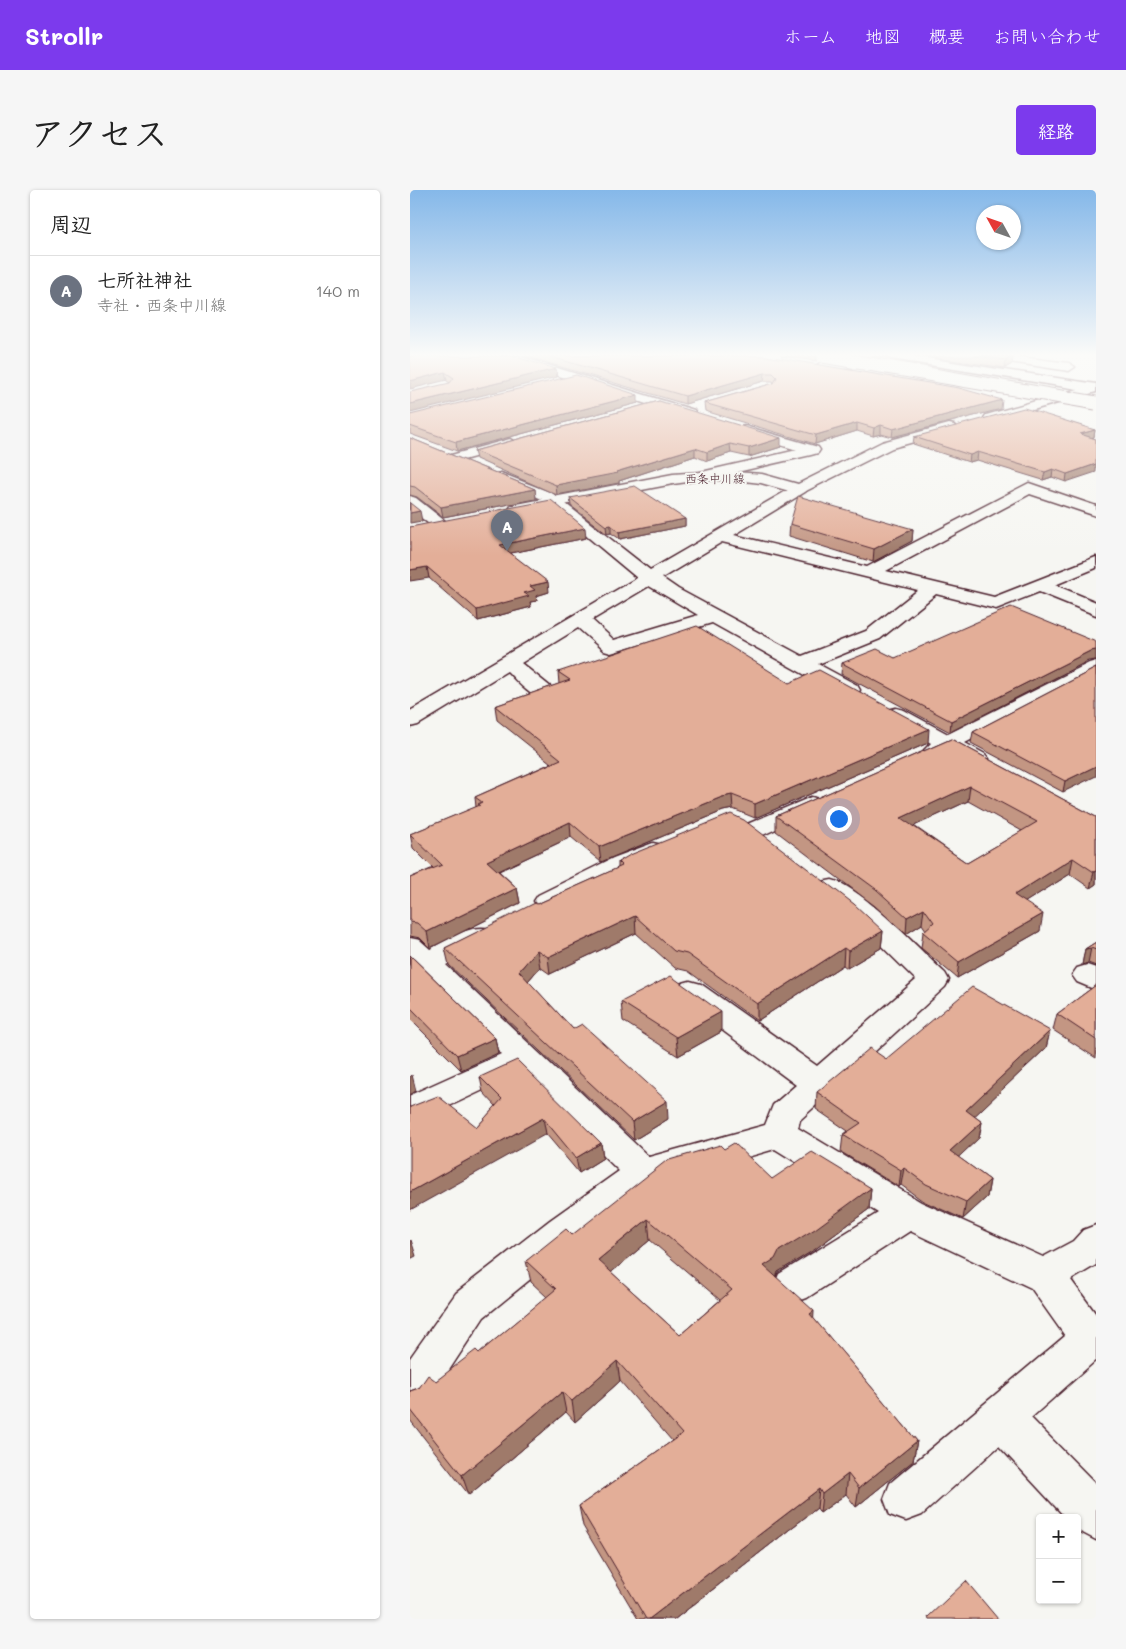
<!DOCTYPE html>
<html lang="ja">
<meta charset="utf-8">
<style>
:root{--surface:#fff;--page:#f6f6f6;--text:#222;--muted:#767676;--line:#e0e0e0;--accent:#7c3aed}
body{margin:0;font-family:Mali,"Klee One",sans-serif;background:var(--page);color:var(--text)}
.controls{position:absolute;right:15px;bottom:15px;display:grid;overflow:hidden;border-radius:5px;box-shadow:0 1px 4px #0004}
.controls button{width:45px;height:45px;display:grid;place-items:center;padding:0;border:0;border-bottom:1px solid var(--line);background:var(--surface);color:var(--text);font:25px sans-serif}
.compass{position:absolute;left:566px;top:15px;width:45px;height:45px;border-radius:50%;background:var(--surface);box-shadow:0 1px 4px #0004;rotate:310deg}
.you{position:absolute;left:428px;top:628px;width:18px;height:18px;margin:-12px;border:4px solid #fff;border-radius:50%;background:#1a73e8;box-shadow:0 0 0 8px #1a73e833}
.badge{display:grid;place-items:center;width:32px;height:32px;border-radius:50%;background:var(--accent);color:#fff;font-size:16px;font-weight:700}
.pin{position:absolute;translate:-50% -41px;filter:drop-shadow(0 1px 2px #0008)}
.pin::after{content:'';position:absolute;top:26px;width:18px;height:15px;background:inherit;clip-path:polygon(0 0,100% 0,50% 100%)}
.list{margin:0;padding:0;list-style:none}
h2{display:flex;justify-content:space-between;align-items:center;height:65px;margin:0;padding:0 20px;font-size:21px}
h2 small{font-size:16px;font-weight:400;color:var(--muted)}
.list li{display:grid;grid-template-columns:32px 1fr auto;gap:15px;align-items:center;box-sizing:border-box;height:70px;padding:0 20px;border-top:1px solid var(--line)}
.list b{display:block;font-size:19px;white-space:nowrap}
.list p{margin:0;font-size:16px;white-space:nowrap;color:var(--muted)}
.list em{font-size:16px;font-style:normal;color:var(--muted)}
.map{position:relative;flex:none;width:686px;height:1429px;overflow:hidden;border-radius:5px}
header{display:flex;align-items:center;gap:30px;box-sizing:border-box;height:70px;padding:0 25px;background:var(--accent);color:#fff}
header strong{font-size:24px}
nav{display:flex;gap:28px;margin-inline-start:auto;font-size:18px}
.intro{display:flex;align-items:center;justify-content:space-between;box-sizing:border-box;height:120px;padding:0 30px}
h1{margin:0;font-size:35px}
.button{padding:12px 22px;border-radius:5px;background:var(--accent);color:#fff;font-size:18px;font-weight:700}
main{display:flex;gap:30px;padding:0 30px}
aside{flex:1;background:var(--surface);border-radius:5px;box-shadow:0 1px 4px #0004}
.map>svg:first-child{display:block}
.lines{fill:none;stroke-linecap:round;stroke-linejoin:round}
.minor-casing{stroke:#4a1f2b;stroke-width:3}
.major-casing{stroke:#4a1f2b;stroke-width:3}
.highway-casing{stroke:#4a1f2b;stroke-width:3}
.minor{fill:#f6f6f2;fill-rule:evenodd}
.major{fill:#f6f6f2;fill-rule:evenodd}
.highway{fill:#f6f6f2;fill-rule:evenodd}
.highway-bridge-casing{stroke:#4a1f2b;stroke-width:15;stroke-linecap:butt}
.highway-bridge{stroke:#f6f6f2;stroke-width:13}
.wall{fill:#c39683;stroke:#4a1f2b;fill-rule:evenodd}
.shaded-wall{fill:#9f7a6a;stroke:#4a1f2b}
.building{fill:#e3ae98;stroke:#4a1f2b;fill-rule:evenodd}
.labels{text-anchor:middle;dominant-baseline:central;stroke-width:4;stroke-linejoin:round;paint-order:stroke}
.far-street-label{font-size:12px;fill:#4a1f2b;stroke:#f6f6f2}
</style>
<header>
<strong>Strollr</strong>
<nav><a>ホーム</a><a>地図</a><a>概要</a><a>お問い合わせ</a></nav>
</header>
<div class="intro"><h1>アクセス</h1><a class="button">経路</a></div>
<main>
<aside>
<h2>周辺<small></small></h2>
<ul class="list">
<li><span class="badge" style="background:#6b7280">A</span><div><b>七所社神社</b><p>寺社 · 西条中川線</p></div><em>140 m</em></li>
</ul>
</aside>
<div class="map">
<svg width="686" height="1429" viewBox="0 0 686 1429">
<rect width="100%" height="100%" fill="#f6f6f2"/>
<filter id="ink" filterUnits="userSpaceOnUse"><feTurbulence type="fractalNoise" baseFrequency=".02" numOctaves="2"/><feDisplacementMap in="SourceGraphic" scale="10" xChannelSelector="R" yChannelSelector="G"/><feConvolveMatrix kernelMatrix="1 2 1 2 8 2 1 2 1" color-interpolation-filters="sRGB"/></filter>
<g filter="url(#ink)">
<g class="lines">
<defs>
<g id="minor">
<polygon points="91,166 108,166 284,220 286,223 284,226 274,226 93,168"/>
<polygon points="574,166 603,166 659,173 665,177 659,181 580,169"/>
<polygon points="461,170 467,174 465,176 410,181 404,177 410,173"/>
<polygon points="335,236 408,257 410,260 408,263 401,265 292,290 287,289 285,286 287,283 387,260 330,243 328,240 330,237"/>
<polygon points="100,249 107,253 105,256 46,272 41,271 39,268 41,265"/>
<path d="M 91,283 L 142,303 L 240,380 L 385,296 L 395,296 L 398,299 L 395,302 L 324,345 L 457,377 L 619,293 L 686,316 L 686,326 L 620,304 L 476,381 L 584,407 L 686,367 L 686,378 L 645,395 L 686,412 L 686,425 L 629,402 L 586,419 L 526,404 L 470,449 L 408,474 L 447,495 L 450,500 L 447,505 L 439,506 L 431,505 L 302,433 L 201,463 L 194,461 L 168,438 L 111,473 L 142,498 L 145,503 L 142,508 C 123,512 109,493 97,481 L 8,535 L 0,537 L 0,521 L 227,388 L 132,309 L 86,290 L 84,287 L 86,284 ZM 312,352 L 508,400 L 456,441 L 392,466 L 268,399 L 252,388 ZM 239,396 L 288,425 L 204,450 L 182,430 Z"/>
<polygon points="0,306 6,308 35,331 37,334 35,337 23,337 0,319"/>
<path d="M 686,471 L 686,485 L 555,553 L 575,564 L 579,569 L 575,574 C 561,578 550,569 538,562 L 525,567 L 517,565 L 514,560 L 521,553 L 478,530 L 475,525 L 478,520 L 486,518 L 494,520 L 538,544 L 679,473 Z"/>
<polygon points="401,607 410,609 413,614 410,619 353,645 344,648 335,645 331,640 335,635"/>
<polygon points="243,653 252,655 256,661 252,667 221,680 148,717 138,720 128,717 124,711 128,705 203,668"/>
<path d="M 422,690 C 451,697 510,760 535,783 L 539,790 L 535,797 L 390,930 L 388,938 L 511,1012 L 633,1067 L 663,1051 L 673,1040 L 686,1035 L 686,1075 L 661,1090 L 686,1124 L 686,1170 L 621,1228 L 686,1294 L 686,1350 L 667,1340 L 667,1328 L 656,1328 L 589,1256 L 512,1325 L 496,1331 L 480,1325 L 474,1309 L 480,1293 L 655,1146 L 621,1098 L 500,1041 L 397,1108 L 383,1113 L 369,1108 L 364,1096 L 369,1084 L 468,1023 L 365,959 L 244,994 L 166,1052 L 74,1127 L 15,1217 L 0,1223 L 0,1168 L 46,1103 L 140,1030 L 209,981 L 109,883 L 12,929 L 0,933 L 0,905 L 91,864 L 0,774 L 0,748 L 10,750 L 20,759 C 38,750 59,734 80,739 L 84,746 L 80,753 L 36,775 L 239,967 L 355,935 L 363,915 L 386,895 L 269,808 L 265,801 L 269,794 L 280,791 L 291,794 L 407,876 L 506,790 L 444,729 L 412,704 L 408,698 L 412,692 Z"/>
<polygon points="677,775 686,778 686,800 667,792 662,785 667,778"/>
</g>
<g id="major">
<polygon points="686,194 686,202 581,232 574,228 576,225"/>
<polygon points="539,234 544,235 546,238 544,241 482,258 390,304 351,293 325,290 292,290 263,294 107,324 101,322 99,319 101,316 107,314 263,284 292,282 325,282 352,284 388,294 472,252"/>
</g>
<polygon id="highway" points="476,166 503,166 686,194 686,202 482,169"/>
</defs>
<use href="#minor" class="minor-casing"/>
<use href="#major" class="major-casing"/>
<use href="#highway" class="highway-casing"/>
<use href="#minor" class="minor"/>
<use href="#major" class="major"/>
<use href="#highway" class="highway"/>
<defs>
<polyline id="highway-bridge" points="413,166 686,213"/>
</defs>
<use href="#highway-bridge" class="highway-bridge-casing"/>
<use href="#highway-bridge" class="highway-bridge"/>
</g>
<g class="wall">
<polygon points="0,166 146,179 147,187 40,193"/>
<polygon points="114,166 356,166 591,219 482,247 471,244 463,246 447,241 405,254 295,221 294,213 364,193 363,191 354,191 275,214"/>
<polygon points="371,166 407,166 407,171"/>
<polygon points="461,166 477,166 477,168"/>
<polygon points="514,166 598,166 603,167 602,174 595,178"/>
<polygon points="249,211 371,257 339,267 321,263 297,271 285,266 209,291 209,293 147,305 66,269 64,261"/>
<polygon points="228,213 47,261 0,244 0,225"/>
<polygon points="685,240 684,247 681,248 656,292 642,287 633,290 567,270 559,272 503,254 504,247"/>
<polygon points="0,248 125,299 126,309 33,327 7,307 0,305"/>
<polygon points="160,308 275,329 275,336 210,349 201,343 197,344 161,316"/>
<polygon points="380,334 503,339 502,351 463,372 379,346"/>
<polygon points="0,337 176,348 101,363 139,402 126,406 127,411 120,412 121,417 68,431 19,388"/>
<polygon points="485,468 678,471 540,542 431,484 432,473"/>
<polygon points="686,478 653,602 561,553 563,542"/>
<polygon points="148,482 379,493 518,553 345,628 323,619 313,621 191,672 161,647 89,681 107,698 110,713 20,758 10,748 0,746 0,688 23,678 3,658 0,644 66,617 65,607 141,573 87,530 85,516 149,494"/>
<path d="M 541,549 L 686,627 L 686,694 L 680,698 L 660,684 L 615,712 L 630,741 L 547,788 L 511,758 L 513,742 L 516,740 L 512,734 L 496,744 L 465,716 L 366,641 L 366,626 ZM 558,611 L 612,641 L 557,673 L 504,636 Z"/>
<polygon points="208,672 473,741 471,758 437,778 433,775 347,831 278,781 265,778 226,743 140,784 130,777 118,791 163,839 258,929 224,950 39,775 35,758 127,714 208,678"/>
<polygon points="686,752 686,776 678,773 672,775 675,759"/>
<polygon points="0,765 85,848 88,863 51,880 0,829"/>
<polygon points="686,795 686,868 643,840 647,824"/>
<polygon points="211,812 311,842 268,866 213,831"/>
<polygon points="640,841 636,858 564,926 572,932 569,948 548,967 580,990 577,1007 553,1029 513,1011 491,995 489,997 431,962 433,945 438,941 406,919 407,902 476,869"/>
<polygon points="70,887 191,953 193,968 169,983 136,944 67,937 86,916 73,902"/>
<path d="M 314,959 L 362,989 L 461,998 L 459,1019 L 404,1060 L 368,1082 L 366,1087 L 403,1128 L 507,1251 L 503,1271 L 446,1317 L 436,1304 L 410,1323 L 407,1318 L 265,1429 L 228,1429 L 173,1336 L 169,1316 L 262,1251 L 210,1191 L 165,1232 L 156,1222 L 59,1305 L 0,1230 L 0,1201 L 26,1191 L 69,1163 L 137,1107 L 121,1092 L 116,1071 ZM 240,1050 L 310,1110 L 270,1145 L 201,1082 Z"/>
</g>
<g class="shaded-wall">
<polygon points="603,167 602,174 595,178 596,170"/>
<polygon points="146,179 147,187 0,223 0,214"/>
<polygon points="35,182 37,190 0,199 0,191"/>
<polygon points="355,183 354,191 275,214 275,206"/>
<polygon points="228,205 228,213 47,261 46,252"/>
<polygon points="592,210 591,219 482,247 483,239"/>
<polygon points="447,233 447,241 405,254 406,245"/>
<polygon points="471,235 471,244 463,246 464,238"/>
<polygon points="685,240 684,247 668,252 670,244"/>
<polygon points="371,248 371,257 339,267 339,258"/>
<polygon points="320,254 321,263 297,271 297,262"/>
<polygon points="285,258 285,266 209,291 209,293 147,305 146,295 206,282"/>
<polygon points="568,262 567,270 559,272 560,265"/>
<polygon points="686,274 686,282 656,292 657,284"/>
<polygon points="643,279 642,287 633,290 635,282"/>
<polygon points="125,299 126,309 33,327 31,317"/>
<polygon points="10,321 12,331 0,333 0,323"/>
<polygon points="275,329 275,336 210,349 209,342"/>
<polygon points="201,335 201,343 197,344 196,336"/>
<polygon points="175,338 176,348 91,365 90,355"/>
<polygon points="503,339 502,351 463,372 464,359"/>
<polygon points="17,377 19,388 0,391 0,380"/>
<polygon points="138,392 139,402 126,406 127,411 120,412 121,417 68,431 67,420 114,403 120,396"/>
<polygon points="686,460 686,470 678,471 540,542 541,531 680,461"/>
<polygon points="519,539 518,553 345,628 345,614"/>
<polygon points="686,576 686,586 653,602 655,591"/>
<polygon points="560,596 558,611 489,643 491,628"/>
<polygon points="322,605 323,619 313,621 191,672 189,657 312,607"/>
<polygon points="160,632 161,647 80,685 77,671"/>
<polygon points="663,668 660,684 601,721 604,705"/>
<polygon points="686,681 686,694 680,698 684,682"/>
<polygon points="107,698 110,713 20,758 17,742"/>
<polygon points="514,718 512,734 496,744 497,727"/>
<polygon points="633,724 630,741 547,788 549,772"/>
<polygon points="225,726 226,743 140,784 138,767"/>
<polygon points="473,741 471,758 437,778 438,761"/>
<polygon points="434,758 433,775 347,831 347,814"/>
<polygon points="681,758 678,773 672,775 675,759"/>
<polygon points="127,760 130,777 112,798 109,781"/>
<polygon points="311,822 311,842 268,866 266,847"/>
<polygon points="640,841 636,858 553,937 556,920"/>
<polygon points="85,848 88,863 51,880 47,865"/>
<polygon points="2,885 6,901 0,905 0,887"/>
<polygon points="257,911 258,929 224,950 222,932"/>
<polygon points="133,928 136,944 0,1020 0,1002"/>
<polygon points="572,932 569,948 537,978 540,961"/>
<polygon points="191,953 193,968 169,983 166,968"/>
<polygon points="494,978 491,995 489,997 491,980"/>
<polygon points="580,990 577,1007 553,1029 556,1012"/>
<polygon points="461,998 459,1019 404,1060 368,1082 365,1090 354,1076 369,1061"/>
<polygon points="238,1029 240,1050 191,1091 188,1070"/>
<polygon points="1,1050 6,1066 0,1069 0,1051"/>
<polygon points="404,1121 403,1141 400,1124"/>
<polygon points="207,1171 210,1191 165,1232 162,1211"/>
<polygon points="152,1202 156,1222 59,1305 52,1285"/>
<polygon points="507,1251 503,1271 446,1317 449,1298"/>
<polygon points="438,1284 436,1304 410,1323 412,1304"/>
<polygon points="409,1299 407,1318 265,1429 239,1429"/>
</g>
<g class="building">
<polygon points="0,166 103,166 146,179 0,214 0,202 40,193 44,188 35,182 0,191"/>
<polygon points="138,166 356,166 549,198 592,210 483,239 471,235 464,238 447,233 406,245 294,213 364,193 367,187 363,183 355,183 275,206"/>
<polygon points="565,166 598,166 603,167 596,170"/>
<polygon points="166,185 228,205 46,252 0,236 0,225"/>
<polygon points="249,211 371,248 339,258 320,254 297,262 285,258 206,282 208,283 146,295 64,261"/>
<polygon points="614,218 685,240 670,244 686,249 686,274 657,284 643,279 635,282 568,262 560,265 504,247"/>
<polygon points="0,248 125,299 31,317 5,297 0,296"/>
<polygon points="225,296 275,329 209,342 201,335 196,336 160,308"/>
<polygon points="388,306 503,339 464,359 380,334"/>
<polygon points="141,310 175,338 90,355 138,392 120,396 125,400 114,403 119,406 67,420 17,377 0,380 0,337"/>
<polygon points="0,313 10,321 0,323"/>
<polygon points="601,417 686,452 686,460 680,461 541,531 432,473 467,459 485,468"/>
<polygon points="287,436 379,493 409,480 519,539 345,614 322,605 312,607 189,657 160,632 77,671 107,698 17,742 7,733 0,732 0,688 32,675 0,644 70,615 68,614 72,612 65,607 151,569 85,516 160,490 148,482"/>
<polygon points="686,478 686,576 655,591 563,542"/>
<path d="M 541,549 L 686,627 L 686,681 L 684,682 L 663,668 L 604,705 L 633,724 L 549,772 L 513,742 L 524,732 L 514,718 L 497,727 L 466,699 L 366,626 ZM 560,596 L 627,632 L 557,673 L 491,628 Z"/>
<polygon points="321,624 334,630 444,714 473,741 438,761 434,758 347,814 277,764 264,761 225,726 138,767 127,760 109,781 163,839 172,834 257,911 222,932 35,758 125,713 127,714 212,676 208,672 220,665"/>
<polygon points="686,752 686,760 681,758 675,759"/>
<polygon points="0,765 85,848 47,865 0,817"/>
<polygon points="261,786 311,822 266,847 211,812"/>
<polygon points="686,795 686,850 647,824"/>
<polygon points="562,797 640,841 556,920 572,932 540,961 580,990 556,1012 516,994 494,978 491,980 433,945 451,933 407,902 460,858 476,869"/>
<polygon points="107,870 191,953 166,968 133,928 0,1002 0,917 28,906 67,937 92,909 70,887"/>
<path d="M 324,953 L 362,989 L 402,962 L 461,998 L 405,1039 L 369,1061 L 365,1069 L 354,1076 L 404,1121 L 400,1124 L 507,1251 L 449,1298 L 438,1284 L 412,1304 L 409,1299 L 239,1429 L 236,1429 L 169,1316 L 272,1244 L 207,1171 L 162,1211 L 152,1202 L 52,1285 L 0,1219 L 0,1201 L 9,1198 L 18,1185 L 26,1191 L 66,1160 L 69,1163 L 146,1099 L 116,1071 L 156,1039 L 162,1045 L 256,971 L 310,955 L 314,959 ZM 238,1029 L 322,1100 L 270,1145 L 188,1070 Z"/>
<polygon points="556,1391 588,1429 519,1429 518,1427"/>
</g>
</g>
<linearGradient id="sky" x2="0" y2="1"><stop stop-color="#85b8e9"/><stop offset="0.45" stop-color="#fbfbf9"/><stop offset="1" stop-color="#fbfbf9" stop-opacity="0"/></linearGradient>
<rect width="686" height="366" fill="url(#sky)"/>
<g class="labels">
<g class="far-street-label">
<text x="305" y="288">西条中川線</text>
</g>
</g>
</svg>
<div class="controls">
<button>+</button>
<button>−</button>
</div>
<svg class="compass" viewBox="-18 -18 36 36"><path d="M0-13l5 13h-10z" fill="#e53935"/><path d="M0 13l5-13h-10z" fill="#767676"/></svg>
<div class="you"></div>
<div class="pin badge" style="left:97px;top:361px;background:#6b7280">A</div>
</div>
</main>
